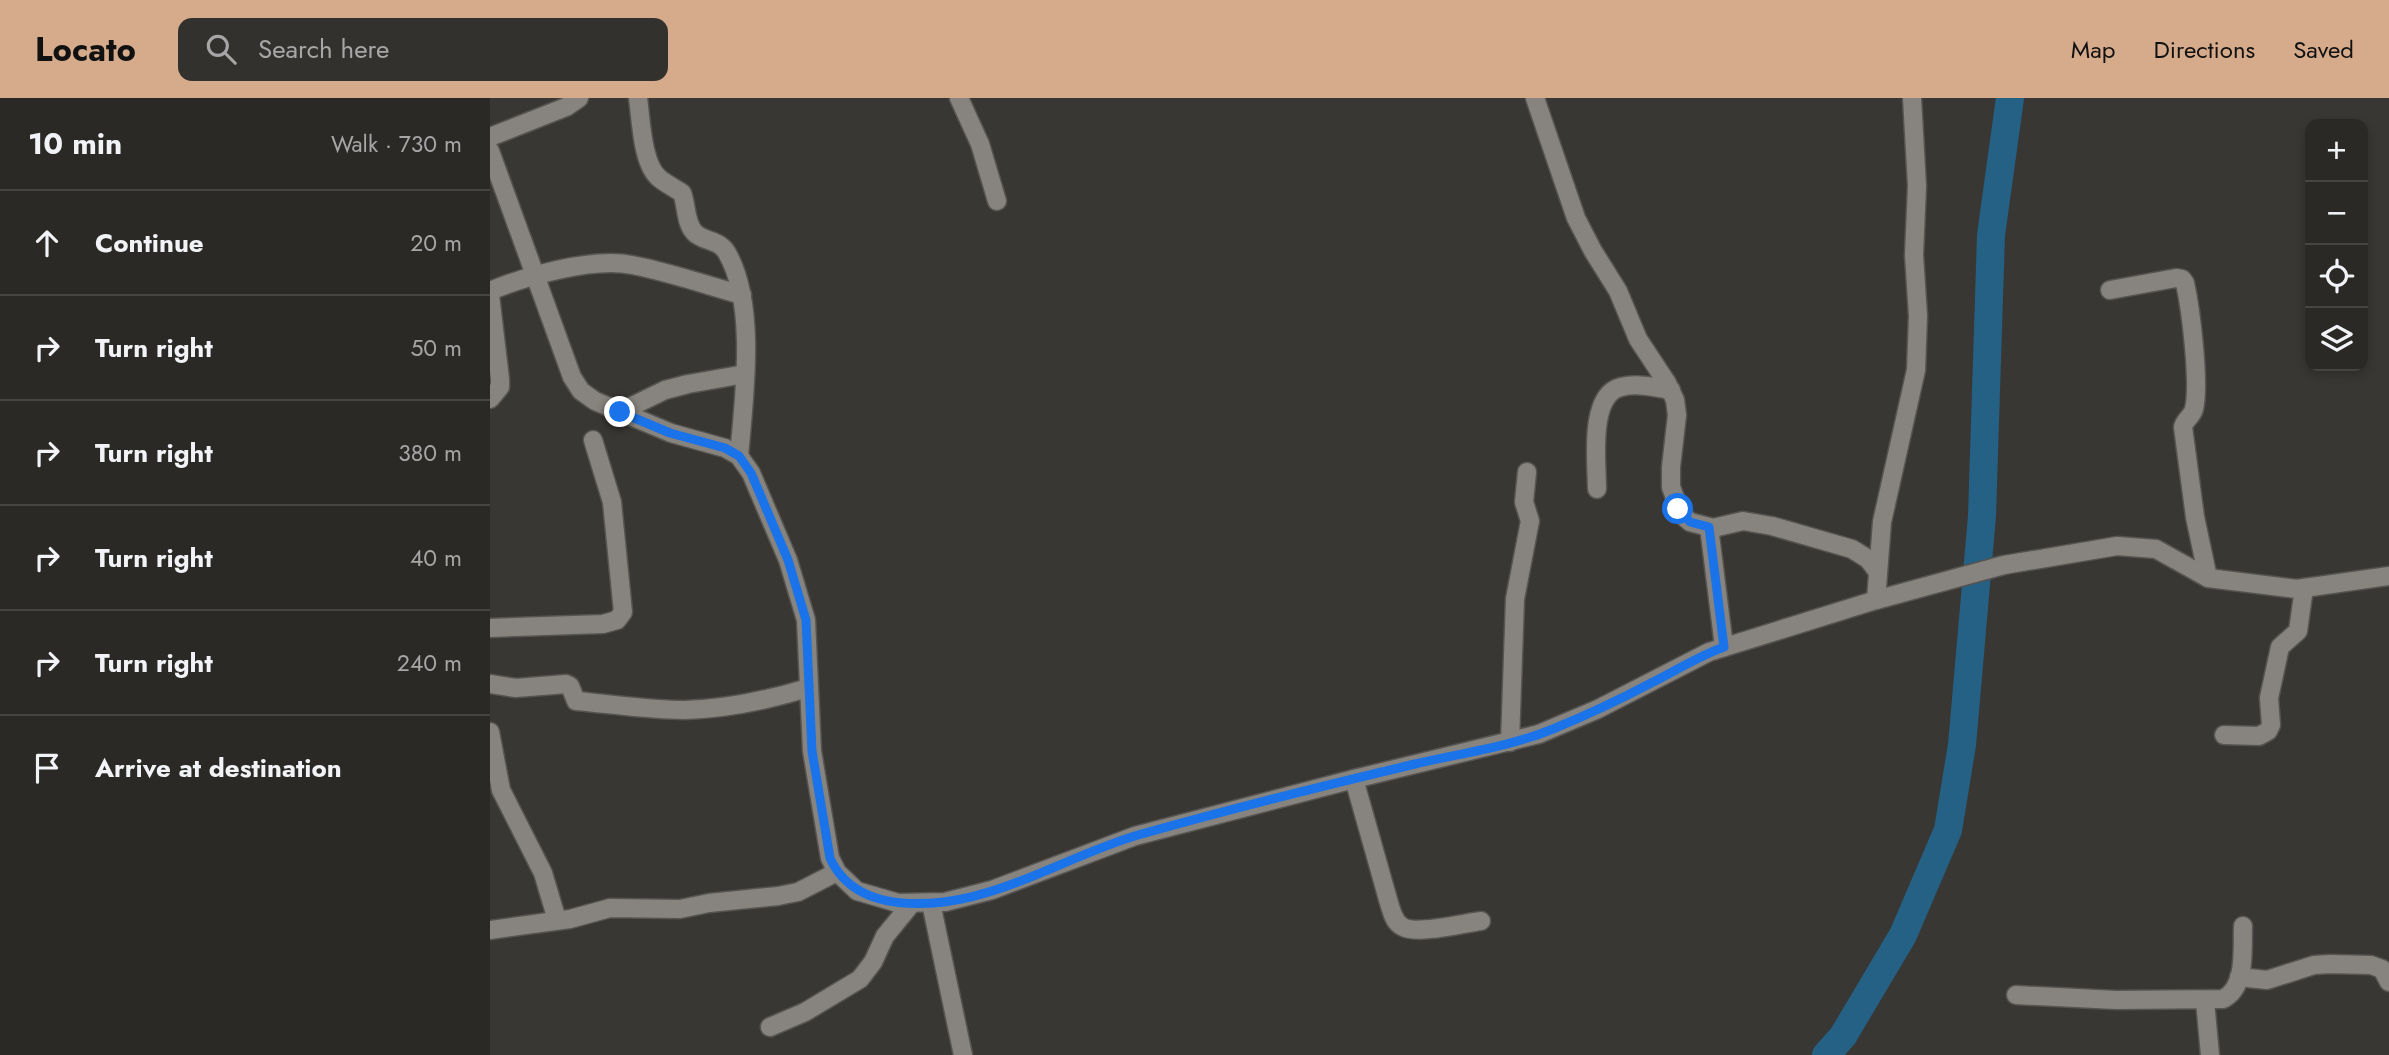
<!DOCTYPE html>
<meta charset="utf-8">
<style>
:root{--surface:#2b2926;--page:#33312e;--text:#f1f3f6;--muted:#a6a6a7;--line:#474543;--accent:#d6ab8b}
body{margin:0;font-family:Jost,sans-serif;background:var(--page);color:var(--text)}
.controls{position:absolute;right:21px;top:21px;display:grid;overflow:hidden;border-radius:14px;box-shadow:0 4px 10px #0003}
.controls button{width:63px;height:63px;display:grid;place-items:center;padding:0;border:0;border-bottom:2px solid var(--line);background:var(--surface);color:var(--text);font:35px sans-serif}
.stop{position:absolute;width:21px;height:21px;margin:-16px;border:5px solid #1a73e8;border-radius:50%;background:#fff}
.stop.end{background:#1a73e8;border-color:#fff;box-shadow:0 2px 7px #0008}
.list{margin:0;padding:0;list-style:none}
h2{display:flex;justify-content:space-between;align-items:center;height:91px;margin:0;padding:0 28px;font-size:30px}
h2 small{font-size:23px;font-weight:400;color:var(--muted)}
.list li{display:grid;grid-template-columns:46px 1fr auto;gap:21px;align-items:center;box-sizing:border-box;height:105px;padding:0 28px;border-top:2px solid var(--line)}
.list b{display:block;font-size:26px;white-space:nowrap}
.list em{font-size:23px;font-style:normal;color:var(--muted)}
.icon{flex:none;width:38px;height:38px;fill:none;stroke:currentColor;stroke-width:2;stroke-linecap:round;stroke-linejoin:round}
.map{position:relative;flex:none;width:1899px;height:957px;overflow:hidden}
header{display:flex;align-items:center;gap:42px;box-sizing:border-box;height:98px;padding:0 35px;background:var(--accent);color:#111}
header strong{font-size:33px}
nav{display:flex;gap:38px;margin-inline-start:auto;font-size:24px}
.search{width:490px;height:63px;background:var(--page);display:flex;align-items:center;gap:18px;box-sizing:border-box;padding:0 24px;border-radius:14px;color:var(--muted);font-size:26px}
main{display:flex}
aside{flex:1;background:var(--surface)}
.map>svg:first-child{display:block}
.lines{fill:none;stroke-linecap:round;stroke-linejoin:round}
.river{stroke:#246184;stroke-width:28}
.minor-casing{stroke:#565451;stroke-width:21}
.minor{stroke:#87847f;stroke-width:18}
.route{stroke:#1a73e8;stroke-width:9}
</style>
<header>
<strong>Locato</strong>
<div class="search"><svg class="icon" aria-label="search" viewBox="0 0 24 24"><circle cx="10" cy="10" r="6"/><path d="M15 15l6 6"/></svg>Search here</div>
<nav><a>Map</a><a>Directions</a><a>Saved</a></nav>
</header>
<main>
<aside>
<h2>10 min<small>Walk · 730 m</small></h2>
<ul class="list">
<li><svg class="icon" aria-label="ahead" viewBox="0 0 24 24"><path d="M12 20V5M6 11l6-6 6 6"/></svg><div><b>Continue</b></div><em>20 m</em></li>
<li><svg class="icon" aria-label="right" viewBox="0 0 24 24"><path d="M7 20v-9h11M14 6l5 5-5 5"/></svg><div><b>Turn right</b></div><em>50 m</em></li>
<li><svg class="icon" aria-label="right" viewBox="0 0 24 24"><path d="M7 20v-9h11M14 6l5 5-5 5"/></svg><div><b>Turn right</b></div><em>380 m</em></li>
<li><svg class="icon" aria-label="right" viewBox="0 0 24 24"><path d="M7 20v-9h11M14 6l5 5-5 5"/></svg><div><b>Turn right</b></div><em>40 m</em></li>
<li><svg class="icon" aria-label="right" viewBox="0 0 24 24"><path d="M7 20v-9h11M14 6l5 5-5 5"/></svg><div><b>Turn right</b></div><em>240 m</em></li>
<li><svg class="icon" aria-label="arrive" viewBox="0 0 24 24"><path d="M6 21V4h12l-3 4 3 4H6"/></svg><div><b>Arrive at destination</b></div></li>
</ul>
</aside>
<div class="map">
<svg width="1899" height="957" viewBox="0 0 1899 957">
<rect width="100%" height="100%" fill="#393733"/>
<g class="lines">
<polyline class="river" points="1336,957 1353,938 1413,837 1458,732 1472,647 1492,418 1501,137 1520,0"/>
<defs>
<g id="minor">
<path d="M 148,0 C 151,21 152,66 169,80 C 176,86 185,90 192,95 C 197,107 195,127 206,136 C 216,144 230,142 237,155 C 267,207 254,300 249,358"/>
<polyline points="469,0 490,46 507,103"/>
<polyline points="1045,0 1086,120 1103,153 1128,193 1148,241 1177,285 1185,302 1187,317 1181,369 1181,389 1191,416 1200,424 1223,430 1253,423 1282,428 1362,451 1378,461 1388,474"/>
<polyline points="0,39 76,9 89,0"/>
<polyline points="0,53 82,279 91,293 105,303 181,335 235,350 249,358 261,375 298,462 316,522 322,653 340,760 347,774 367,793 408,805 455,804 502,792 645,738 864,681 1049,636 1108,611 1219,554 1386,502 1514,467 1627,448 1666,451 1718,480 1807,491 1899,478"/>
<path d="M 1620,192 L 1686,180 L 1692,181 L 1695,185 C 1701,212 1710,286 1704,311 C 1702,319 1695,321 1693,329 L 1705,419 L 1718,480"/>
<path d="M 0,193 C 36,178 103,159 142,167 C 179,174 216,187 252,197"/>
<polyline points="0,197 10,281 10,289 0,301"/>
<polyline points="130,314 175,292 198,286 255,276"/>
<path d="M 1107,391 C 1107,366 1098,297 1131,289 C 1147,285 1165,289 1181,292"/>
<polyline points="1219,429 1234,549"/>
<polyline points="1386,502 1392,424 1426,272 1428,218 1424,157 1427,88 1422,0"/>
<polyline points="0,530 113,526 127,522 133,514 122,404 103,342"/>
<path d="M 0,586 L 26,590 L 76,586 L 80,588 L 86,603 C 122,606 158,612 195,612 C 237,611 278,602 318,590"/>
<polyline points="0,634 11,692 53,775 67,822"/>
<polyline points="1734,637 1769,638 1778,633 1781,627 1779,600 1790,549 1808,533 1814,490"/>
<polyline points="1020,644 1025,501 1040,423 1034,404 1037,374"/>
<path d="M 864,681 L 899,805 C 902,814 904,825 913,829 C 927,837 974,825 991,823"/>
<polyline points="441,805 473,957"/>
<polyline points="0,832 80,821 120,810 190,811 219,805 288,798 308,794 347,774"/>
<polyline points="1749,879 1777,882 1824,867 1840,866 1881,867 1892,871 1899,884"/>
<path d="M 1526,897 L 1626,902 L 1733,901 C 1757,889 1752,851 1753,828"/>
<polyline points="1715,903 1720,957"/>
<polyline points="280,929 315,914 370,881 383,864 395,838 422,805"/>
</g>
</defs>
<use href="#minor" class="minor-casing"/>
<use href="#minor" class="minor"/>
</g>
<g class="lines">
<path class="route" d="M 130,314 L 180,335 L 235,350 L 249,358 L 261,375 L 298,462 L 316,522 L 322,653 L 340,760 C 360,804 410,809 454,804 C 517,797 586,755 648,737 C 740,711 832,688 925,666 C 971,655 1019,649 1063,631 C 1097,617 1131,601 1163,584 C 1187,572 1209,558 1234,549 L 1219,429 L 1200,424 L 1188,411"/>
</g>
</svg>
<div class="controls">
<button>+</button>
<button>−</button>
<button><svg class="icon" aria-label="locate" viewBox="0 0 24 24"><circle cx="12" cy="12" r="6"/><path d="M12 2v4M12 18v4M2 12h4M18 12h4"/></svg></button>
<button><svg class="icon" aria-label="layers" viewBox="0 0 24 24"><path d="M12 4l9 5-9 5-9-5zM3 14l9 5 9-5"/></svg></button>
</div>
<div class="stop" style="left:1188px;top:411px"></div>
<div class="stop end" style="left:130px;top:314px"></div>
</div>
</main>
